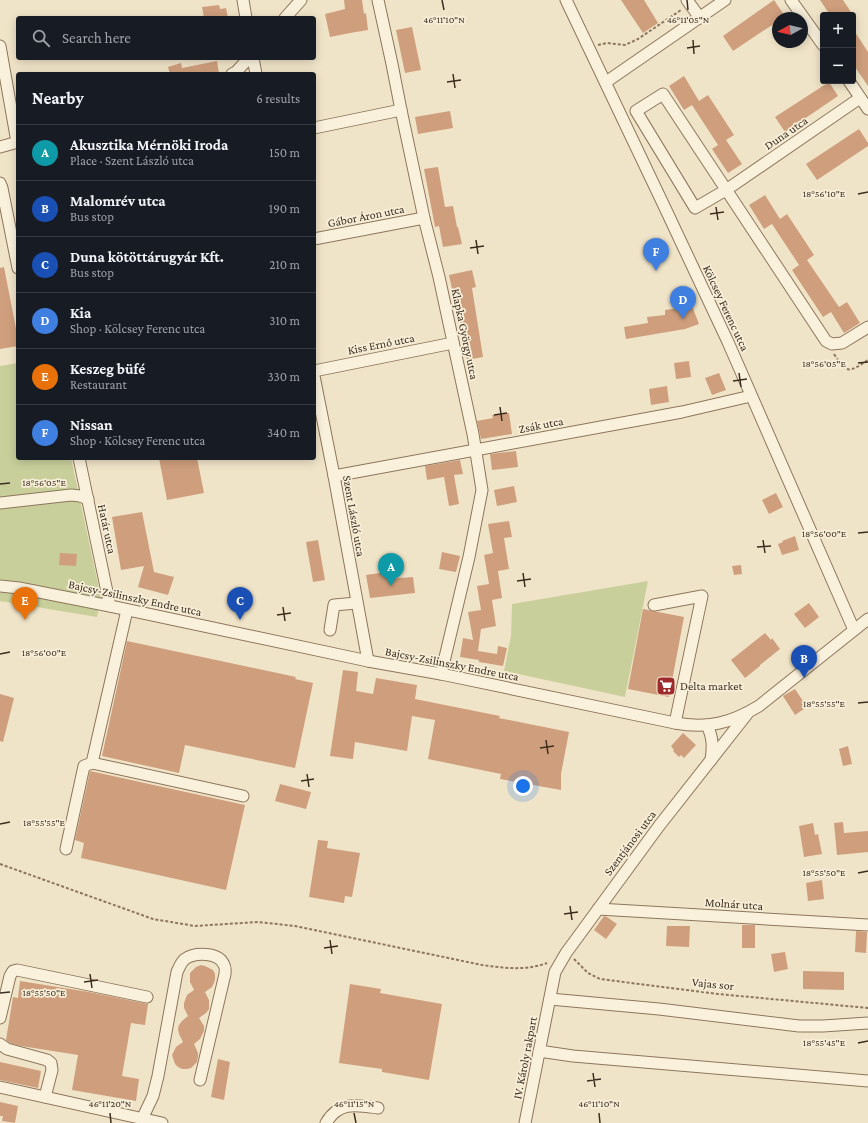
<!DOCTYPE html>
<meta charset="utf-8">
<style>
:root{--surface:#171b24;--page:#20242c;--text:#f1f3f6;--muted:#9ea1a6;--line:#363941;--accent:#db2777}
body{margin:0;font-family:"Crimson Pro",serif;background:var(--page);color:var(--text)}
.controls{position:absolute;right:12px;top:12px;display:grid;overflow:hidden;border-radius:4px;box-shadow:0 2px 10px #0003}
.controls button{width:36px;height:36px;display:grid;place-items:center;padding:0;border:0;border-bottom:1px solid var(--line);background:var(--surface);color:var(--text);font:20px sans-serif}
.compass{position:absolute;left:772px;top:12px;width:36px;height:36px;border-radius:50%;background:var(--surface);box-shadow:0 2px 10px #0003;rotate:262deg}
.you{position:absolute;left:523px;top:786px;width:14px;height:14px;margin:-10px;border:3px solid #fff;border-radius:50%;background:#1a73e8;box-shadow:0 0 0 6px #1a73e833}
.badge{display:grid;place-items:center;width:26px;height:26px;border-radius:50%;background:var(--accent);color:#fff;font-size:13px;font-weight:700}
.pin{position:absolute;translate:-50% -33px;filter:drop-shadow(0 1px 2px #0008)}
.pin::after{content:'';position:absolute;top:21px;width:14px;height:12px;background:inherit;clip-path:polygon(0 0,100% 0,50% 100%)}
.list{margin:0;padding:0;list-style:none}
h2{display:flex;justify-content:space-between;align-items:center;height:52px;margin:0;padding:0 16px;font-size:17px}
h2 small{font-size:13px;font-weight:400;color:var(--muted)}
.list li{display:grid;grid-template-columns:26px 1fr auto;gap:12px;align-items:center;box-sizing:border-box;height:56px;padding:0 16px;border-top:1px solid var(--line)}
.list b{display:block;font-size:15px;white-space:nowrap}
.list p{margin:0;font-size:13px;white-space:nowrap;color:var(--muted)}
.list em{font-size:13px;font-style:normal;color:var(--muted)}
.icon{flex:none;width:22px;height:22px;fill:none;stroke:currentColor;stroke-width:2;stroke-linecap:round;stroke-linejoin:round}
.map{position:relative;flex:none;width:868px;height:1123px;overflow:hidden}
.search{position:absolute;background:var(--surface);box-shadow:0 2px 10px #0003;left:16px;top:16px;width:300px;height:44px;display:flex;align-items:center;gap:10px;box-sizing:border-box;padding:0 14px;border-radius:4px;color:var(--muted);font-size:15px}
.panel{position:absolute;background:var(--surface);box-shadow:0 2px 10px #0003;left:16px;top:72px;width:300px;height:388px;border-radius:4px}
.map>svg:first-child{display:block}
.green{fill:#c9cf9b}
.building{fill:#cf9f7d}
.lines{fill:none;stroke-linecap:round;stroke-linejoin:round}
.minor-casing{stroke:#8d765c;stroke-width:13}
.path{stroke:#8d765c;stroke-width:2;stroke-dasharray:3 2;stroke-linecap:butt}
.minor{stroke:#faf1dc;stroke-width:11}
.ticks{fill:none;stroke:#3d2e20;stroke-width:1.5}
.labels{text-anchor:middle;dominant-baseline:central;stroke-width:3.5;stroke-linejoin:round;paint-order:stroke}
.street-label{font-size:12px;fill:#3d2e20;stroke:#f7eed8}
.poi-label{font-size:12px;fill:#3d2e20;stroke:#f7eed8;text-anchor:start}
.ticks-label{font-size:10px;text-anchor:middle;fill:#3d2e20;stroke:#f7eed8;stroke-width:3.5;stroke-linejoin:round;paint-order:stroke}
</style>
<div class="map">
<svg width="868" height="1123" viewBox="0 0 868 1123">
<rect width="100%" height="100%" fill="#f0e4c8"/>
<g class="green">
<polygon points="18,363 18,458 71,458 101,598 97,617 0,601 0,366"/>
<polygon points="648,581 625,697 504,671 511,636 512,604"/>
</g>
<g class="building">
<polygon points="344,0 362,0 364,14 366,13 368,30 350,33 330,37 325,14 345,9"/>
<polygon points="621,0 644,0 658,23 643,33"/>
<polygon points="774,0 785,16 782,18 778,18 778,21 733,51 723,36"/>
<polygon points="820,0 843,0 853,15 830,15"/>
<polygon points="219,5 220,9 226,8 228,18 204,18 202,7"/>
<polygon points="412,27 421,70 405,73 396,30"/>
<polygon points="853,29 868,52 868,86 853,64"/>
<polygon points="217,61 219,74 170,74 168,67 181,63 182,68"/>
<polygon points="684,76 699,101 708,95 734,135 726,140 742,164 728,173 712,149 718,145 692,105 684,110 669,86"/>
<polygon points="829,82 838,96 785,132 775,117"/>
<polygon points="450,111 453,128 418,134 415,117"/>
<polygon points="859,129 868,143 868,146 817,180 806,164"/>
<polygon points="438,167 445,207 453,206 457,227 458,227 462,244 443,247 439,226 435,227 424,169"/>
<polygon points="765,195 780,219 787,214 814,255 807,260 839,307 847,302 860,323 844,333 831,312 823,317 792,270 799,265 772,224 764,229 749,205"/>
<polygon points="4,267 18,339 18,346 0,349 0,268"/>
<polygon points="472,270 476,287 472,288 483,357 467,360 458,313 457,313 449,275"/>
<polygon points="692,306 699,324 685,329 626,339 624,327 648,323 647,317 665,315 665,310"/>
<polygon points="689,361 691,377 676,379 674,363"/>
<polygon points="719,373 726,390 712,395 705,378"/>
<polygon points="667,386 669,402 651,405 649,389"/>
<polygon points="509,413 512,434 481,439 477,421 493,418 492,415"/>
<polygon points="516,451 518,467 492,470 490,454"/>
<polygon points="159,458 197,458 204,493 167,500"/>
<polygon points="460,460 463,474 454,475 459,504 449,506 444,477 427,480 425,466"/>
<polygon points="514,486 517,502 497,506 494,490"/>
<polygon points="776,493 783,507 769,514 762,500"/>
<polygon points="142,512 154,572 174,577 168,595 138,587 144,566 121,570 112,517"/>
<polygon points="509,521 512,537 504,538 509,569 498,571 502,598 492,600 496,626 481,629 478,651 497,654 498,646 507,648 503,666 479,662 479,660 460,657 463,638 473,640 468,612 481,610 477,586 489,584 484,555 493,553 488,524"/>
<polygon points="795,536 799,550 782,555 778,544 783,542 782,541"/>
<polygon points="318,540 325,580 313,582 306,542"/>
<polygon points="442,552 460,556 456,572 439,569"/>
<polygon points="60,553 77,554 76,566 59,565"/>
<polygon points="741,565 742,574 734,575 732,566"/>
<polygon points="387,572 388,579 413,577 415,593 370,598 366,575"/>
<polygon points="809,603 819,617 805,628 794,614"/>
<polygon points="643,609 684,617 669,697 628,689"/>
<polygon points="765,633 771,640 772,638 780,649 760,665 760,666 745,678 731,660"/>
<polygon points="127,641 296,677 295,679 313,683 295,768 185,745 179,773 102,756"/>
<polygon points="343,670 358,672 356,691 373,694 376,678 417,685 415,699 500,716 499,718 569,732 561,774 561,790 500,779 501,774 428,759 435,720 412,716 407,751 355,742 353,759 330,756"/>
<polygon points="795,689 807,707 795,715 783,696"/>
<polygon points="0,694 14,698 3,742 0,741"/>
<polygon points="683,733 696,745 684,758 681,755 679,757 673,751 674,750 671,746"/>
<polygon points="848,746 852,764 843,766 839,749"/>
<polygon points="90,771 245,805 226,890 81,858 84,843 75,840"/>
<polygon points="280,784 311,792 306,809 275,801"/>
<polygon points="843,822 844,833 868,831 868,852 837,855 834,823"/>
<polygon points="813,823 815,835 818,834 822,854 804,857 799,826"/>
<polygon points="318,840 328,841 327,848 360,853 352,897 345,896 344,903 309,897"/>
<polygon points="822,880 824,899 808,901 806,883"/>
<polygon points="604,916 607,917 617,924 606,939 594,930"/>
<rect x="742" y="925" width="13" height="23"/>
<polygon points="667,926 690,926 689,947 666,946"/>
<polygon points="856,931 867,932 866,953 855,952"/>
<polygon points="785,952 788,969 774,972 771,954"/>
<polygon points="201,965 205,966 213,970 215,974 215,979 214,983 212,987 205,992 209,1000 209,1009 206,1013 199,1018 204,1026 204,1031 200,1039 194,1044 198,1053 198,1056 197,1062 191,1068 187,1069 182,1069 178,1067 175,1064 172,1055 176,1047 183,1042 179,1034 178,1029 179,1025 182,1021 188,1016 184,1008 184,1003 187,995 194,990 190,982 190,973 196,967"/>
<polygon points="803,971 844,972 844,990 803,989"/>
<polygon points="20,981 89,992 148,1004 145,1025 131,1023 122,1076 139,1079 136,1101 72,1090 78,1055 21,1046 10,1043 6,1040 13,997 18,998"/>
<polygon points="350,984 381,989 380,993 442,1004 429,1080 382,1072 382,1069 339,1063"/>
<polygon points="218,1059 230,1062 224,1100 211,1097"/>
<polygon points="0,1062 41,1071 38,1088 0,1080"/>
<polygon points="0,1102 18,1106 15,1123 2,1121 3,1116 0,1116"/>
</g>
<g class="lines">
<defs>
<g id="minor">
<polyline points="243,0 246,18"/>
<polyline points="378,0 392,64 401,110 424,218 439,277 473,434 482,490 469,557 441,674"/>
<polyline points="566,0 666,210 728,342 854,630"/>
<polyline points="687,0 700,18"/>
<polyline points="791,0 823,45"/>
<polyline points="285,18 301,0"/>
<polyline points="0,46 17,142"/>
<polyline points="253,58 256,74"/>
<polyline points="232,74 236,72 249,58"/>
<polyline points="849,81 868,109"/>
<polyline points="606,82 725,0"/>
<polyline points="860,98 726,190 695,208 636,111 663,94 826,341 832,344 842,343 868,327"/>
<polyline points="314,128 401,110"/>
<polyline points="0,147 18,142"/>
<polyline points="0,183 2,188 18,268"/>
<polyline points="314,239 424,218"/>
<polyline points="314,371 453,343"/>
<polyline points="314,376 334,476 368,661"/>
<polyline points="79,458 110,606"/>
<polyline points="334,476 682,412 751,396"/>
<polyline points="0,503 71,495 80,496 88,499"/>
<path d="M 0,586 L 19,588 L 110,606 L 368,661 L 441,674 L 675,723 C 708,729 731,723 759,706 L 868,619"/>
<polyline points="654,605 702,596 675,723"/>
<polyline points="127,610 92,763 243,796"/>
<polyline points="330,630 334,605 357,603"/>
<path d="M 707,725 C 713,738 713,746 711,760"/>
<polyline points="66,849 84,766 92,763"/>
<polyline points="598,909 868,925"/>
<polyline points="550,999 659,1009 799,1026 823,1026 868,1023"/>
<polyline points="0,1018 10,976 13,971 17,970 147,997"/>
<polyline points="0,1044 7,1049 47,1060 51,1063 52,1070 45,1097"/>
<polyline points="539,1051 573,1056 868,1081"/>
<polyline points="0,1087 162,1123"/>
<path d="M 142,1119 L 153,1096 L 158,1076 L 177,972 C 179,968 181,962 185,959 C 195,952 219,952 224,965 C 226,968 225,971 225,974 L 200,1080"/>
<path d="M 326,1123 C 339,1101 356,1105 378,1108"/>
<polyline points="525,1123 555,972 566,953 659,826 747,714"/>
</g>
</defs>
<use href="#minor" class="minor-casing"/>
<g class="path">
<polyline points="598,45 607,43 625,45 638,39 681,10"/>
<path d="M 834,354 C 847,374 848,373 868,360"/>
<path d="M 0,864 L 153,919 L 195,926 L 258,922 L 295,926 L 482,965 C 504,968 525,971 547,963"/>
<polyline points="574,959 588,973 600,979 718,994 868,1008"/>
</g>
<use href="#minor" class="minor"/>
</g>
<path class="ticks" d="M 442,0 L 444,10M 687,0 L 688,10M 693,40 L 694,54M 687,48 L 700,46M 453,74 L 455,88M 447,82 L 461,80M 858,194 L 868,192M 716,207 L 718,220M 710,214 L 724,212M 476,240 L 478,254M 470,248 L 484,246M 858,363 L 868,362M 739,373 L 741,387M 733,381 L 747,379M 500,407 L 502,421M 494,415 L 507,413M 0,484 L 10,483M 858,533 L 868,532M 763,540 L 765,553M 757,547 L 771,546M 523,573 L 525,587M 517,581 L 531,579M 283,607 L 285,621M 277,615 L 291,613M 0,654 L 10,652M 858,703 L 868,702M 546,740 L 548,754M 540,748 L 554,746M 307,774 L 309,787M 301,781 L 314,779M 0,824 L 10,822M 858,873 L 868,871M 570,906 L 572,920M 564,914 L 578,912M 330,940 L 332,954M 324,948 L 338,946M 90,974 L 92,988M 84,982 L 98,980M 0,993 L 10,992M 858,1043 L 868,1041M 593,1073 L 595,1087M 587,1081 L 601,1079M 110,1113 L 111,1123M 354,1113 L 356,1123M 599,1113 L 600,1123"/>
<defs>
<symbol id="supermarket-square" viewBox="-11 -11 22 22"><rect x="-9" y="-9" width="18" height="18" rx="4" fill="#9e2a2b" stroke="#f7eed8"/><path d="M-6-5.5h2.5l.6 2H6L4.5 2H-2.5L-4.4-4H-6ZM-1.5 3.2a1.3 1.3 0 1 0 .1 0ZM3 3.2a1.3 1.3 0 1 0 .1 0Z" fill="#fff"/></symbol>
</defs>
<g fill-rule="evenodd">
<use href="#supermarket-square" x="655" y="675" width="22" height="22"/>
</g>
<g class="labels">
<g class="street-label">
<text transform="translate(786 133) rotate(-34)">Duna utca</text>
<text transform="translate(366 216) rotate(-11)">Gábor Áron utca</text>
<text transform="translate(726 308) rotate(65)">Kölcsey Ferenc utca</text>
<text transform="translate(465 334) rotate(78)">Klapka György utca</text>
<text transform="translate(381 344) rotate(-11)">Kiss Ernő utca</text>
<text transform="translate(541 425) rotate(-11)">Zsák utca</text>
<text transform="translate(354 516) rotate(80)">Szent László utca</text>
<text transform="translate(107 529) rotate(78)">Határ utca</text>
<text transform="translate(135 598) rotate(12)">Bajcsy-Zsilinszky Endre utca</text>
<text transform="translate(452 664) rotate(11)">Bajcsy-Zsilinszky Endre utca</text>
<text transform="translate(630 843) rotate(-53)">Szentjánosi utca</text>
<text transform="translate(734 904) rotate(4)">Molnár utca</text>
<text transform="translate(713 984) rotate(6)">Vajas sor</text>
<text transform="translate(525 1058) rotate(-79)">IV. Károly rakpart</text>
</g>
<g class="poi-label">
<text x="680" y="686">Delta market</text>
</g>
</g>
<g class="ticks-label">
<text x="444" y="23">46°11'10"N</text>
<text x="688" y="23">46°11'05"N</text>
<text x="824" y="197">18°56'10"E</text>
<text x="824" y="367">18°56'05"E</text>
<text x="44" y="486">18°56'05"E</text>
<text x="824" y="537">18°56'00"E</text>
<text x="44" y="656">18°56'00"E</text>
<text x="824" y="707">18°55'55"E</text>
<text x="44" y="826">18°55'55"E</text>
<text x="824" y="876">18°55'50"E</text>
<text x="44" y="996">18°55'50"E</text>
<text x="824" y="1046">18°55'45"E</text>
<text x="110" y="1107">46°11'20"N</text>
<text x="354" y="1107">46°11'15"N</text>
<text x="599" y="1107">46°11'10"N</text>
</g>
</svg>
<div class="controls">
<button>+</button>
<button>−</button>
</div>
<svg class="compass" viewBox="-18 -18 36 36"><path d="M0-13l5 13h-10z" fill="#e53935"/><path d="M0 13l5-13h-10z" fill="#9ea1a6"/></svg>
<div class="you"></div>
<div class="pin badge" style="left:391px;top:586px;background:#0f9aa8">A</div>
<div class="pin badge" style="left:804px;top:678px;background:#1a4fb4">B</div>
<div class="pin badge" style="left:240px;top:620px;background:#1a4fb4">C</div>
<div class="pin badge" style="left:683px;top:319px;background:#3f7fe0">D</div>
<div class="pin badge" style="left:25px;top:620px;background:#e8710a">E</div>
<div class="pin badge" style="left:656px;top:271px;background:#3f7fe0">F</div>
<div class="search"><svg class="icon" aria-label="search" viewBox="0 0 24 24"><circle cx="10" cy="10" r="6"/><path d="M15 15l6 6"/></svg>Search here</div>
<section class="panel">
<h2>Nearby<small>6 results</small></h2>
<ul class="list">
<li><span class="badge" style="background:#0f9aa8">A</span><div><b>Akusztika Mérnöki Iroda</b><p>Place · Szent László utca</p></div><em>150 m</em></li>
<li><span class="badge" style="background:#1a4fb4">B</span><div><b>Malomrév utca</b><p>Bus stop</p></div><em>190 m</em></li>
<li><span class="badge" style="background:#1a4fb4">C</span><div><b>Duna kötöttárugyár Kft.</b><p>Bus stop</p></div><em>210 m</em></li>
<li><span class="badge" style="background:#3f7fe0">D</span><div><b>Kia</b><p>Shop · Kölcsey Ferenc utca</p></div><em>310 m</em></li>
<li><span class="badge" style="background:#e8710a">E</span><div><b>Keszeg büfé</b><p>Restaurant</p></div><em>330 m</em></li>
<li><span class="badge" style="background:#3f7fe0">F</span><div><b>Nissan</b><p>Shop · Kölcsey Ferenc utca</p></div><em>340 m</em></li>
</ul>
</section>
</div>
